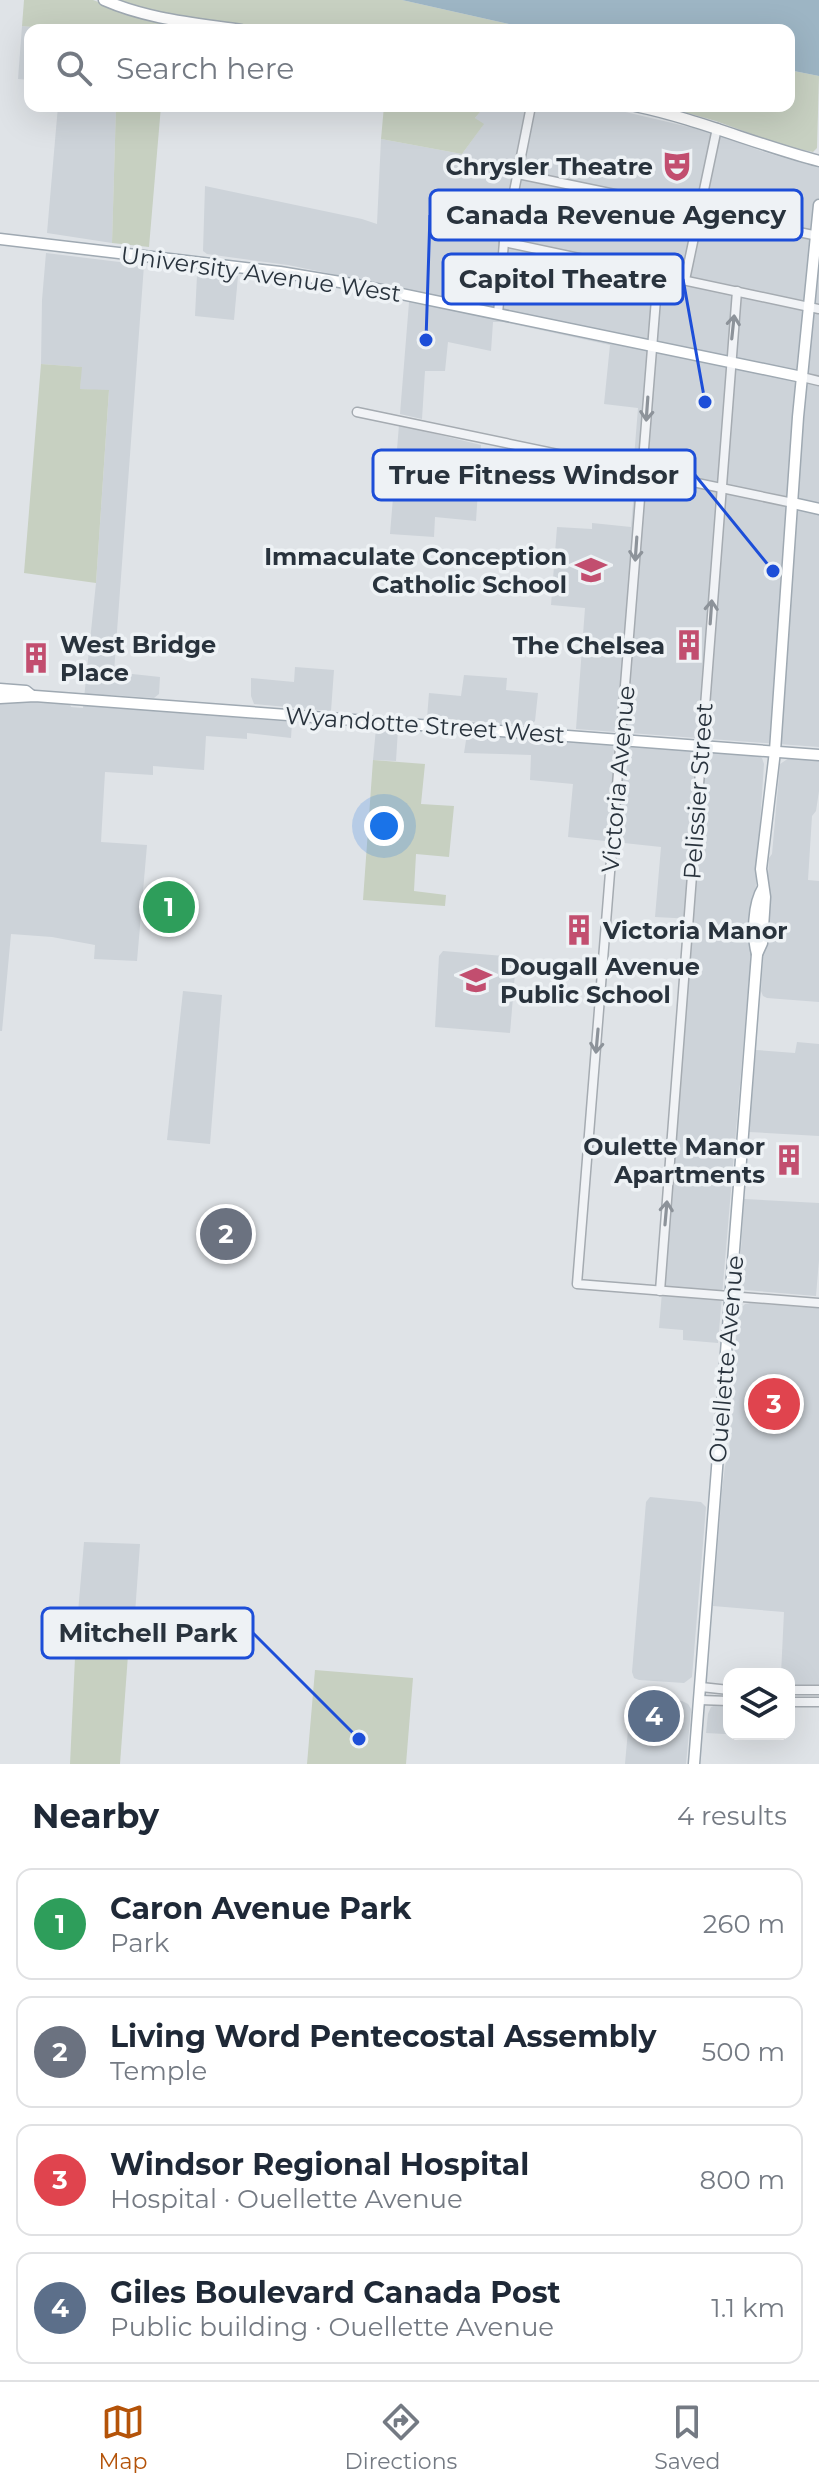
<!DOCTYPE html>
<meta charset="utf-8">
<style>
:root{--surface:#fff;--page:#f6f6f7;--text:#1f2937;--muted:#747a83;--line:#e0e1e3;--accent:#b45309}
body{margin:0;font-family:Montserrat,sans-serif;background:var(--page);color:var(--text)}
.controls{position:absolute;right:24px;bottom:24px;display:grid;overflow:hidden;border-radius:16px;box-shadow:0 8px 32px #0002}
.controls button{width:72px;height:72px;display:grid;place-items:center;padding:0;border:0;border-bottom:2px solid var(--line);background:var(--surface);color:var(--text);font:40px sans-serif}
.you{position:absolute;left:384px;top:826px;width:28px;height:28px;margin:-20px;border:6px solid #fff;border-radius:50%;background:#1a73e8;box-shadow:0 0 0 12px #1a73e833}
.badge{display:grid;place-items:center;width:52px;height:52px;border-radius:50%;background:var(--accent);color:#fff;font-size:26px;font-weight:700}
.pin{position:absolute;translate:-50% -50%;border:4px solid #fff;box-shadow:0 2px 8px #0006}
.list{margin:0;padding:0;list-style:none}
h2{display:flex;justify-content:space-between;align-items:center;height:104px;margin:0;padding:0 32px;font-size:34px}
h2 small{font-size:26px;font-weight:400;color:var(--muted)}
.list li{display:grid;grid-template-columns:52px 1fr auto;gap:24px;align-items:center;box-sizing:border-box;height:112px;margin:0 16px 16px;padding:0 16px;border:2px solid var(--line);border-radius:16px}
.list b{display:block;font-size:30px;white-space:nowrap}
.list p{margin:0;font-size:26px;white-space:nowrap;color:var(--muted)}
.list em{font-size:26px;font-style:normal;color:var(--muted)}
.icon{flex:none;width:44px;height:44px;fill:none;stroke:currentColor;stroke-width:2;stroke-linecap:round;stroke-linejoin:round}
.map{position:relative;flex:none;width:819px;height:1764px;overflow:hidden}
.search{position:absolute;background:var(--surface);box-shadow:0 8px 32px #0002;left:24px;right:24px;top:24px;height:88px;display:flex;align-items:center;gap:20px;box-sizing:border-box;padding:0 28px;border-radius:16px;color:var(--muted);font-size:30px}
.sheet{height:616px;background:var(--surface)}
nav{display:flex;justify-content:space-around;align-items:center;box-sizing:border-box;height:112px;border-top:2px solid var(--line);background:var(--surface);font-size:22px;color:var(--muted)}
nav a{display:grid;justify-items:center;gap:4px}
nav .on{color:var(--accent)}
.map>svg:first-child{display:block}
.built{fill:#cdd3d9}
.green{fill:#c7d0c1}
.water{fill:#9db5c4}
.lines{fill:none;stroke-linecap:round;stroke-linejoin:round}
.minor-casing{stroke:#a5abb1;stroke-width:11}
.major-casing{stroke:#9fa9b2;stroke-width:13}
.minor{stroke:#f1f3f6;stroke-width:8}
.major{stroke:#fff;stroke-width:10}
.oneway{stroke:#8d939a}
.labels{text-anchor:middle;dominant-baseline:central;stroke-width:7;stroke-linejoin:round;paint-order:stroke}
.poi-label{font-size:24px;font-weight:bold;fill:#29333d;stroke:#eef2f5;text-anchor:end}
.street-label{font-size:24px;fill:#29333d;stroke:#eef2f5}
.leader{fill:none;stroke:#1d4ed8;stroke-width:3}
.callout-dot{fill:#1d4ed8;stroke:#eef2f5;stroke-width:3}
.callout{fill:#eef2f5;stroke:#1d4ed8;stroke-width:3}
.callout-label{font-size:26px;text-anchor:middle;font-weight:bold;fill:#29333d}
</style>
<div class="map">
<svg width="819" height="1764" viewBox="0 0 819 1764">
<rect width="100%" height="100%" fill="#dfe3e7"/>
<g class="built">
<polygon points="22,26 64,30 30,30 30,80 18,79"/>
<polygon points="58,106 116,106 112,243 47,233"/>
<polygon points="485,106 600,106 706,131 764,152 819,168 819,747 576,729 585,608 551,605 557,527 592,529 592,523 631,527 635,480 629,462 634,458 638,408 604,404 610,345 503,322 493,322 491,351 448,342 445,371 425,371 422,419 400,414 410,290 288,265 207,254 203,251 205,186 362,219 377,224 381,139 462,154 483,125 475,118"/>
<polygon points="46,253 144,265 114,672 160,677 159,694 154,698 111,695 109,707 292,722 291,738 247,733 247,739 206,736 204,770 153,766 153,775 105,772 101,842 147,845 137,961 94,959 95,945 52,937 11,934 2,1031 0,1031 0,701 25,700 70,704 71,707 83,708 96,583 109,391 80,389 81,367 41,364 42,300"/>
<polygon points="203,272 238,276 234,320 195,316 197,275"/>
<polygon points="399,425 481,445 476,521 435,517 434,537 390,534"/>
<polygon points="295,667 334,670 331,711 254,704 251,696 251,678 294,682"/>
<polygon points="464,675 507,678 506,690 538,693 535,721 530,726 427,718 429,693 461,696"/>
<polygon points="376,728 398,729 396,761 373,760"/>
<polygon points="467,734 758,756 762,758 764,764 752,943 718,1343 683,1340 683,1330 659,1328 693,919 655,917 661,847 568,837 573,784 530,780 531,755 464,753"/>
<polygon points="789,758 819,761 819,791 816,811 812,816 808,880 819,881 819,1002 767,998 763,996 761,991 769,858 772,854 780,764"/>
<polygon points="443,951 515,957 516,961 510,1033 435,1027 439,956"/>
<polygon points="183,991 222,995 210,1144 167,1140"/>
<polygon points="797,1042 819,1044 819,1136 749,1132 756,1050 795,1053"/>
<polygon points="744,1199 819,1203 819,1260 816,1296 745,1290 739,1285"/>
<polygon points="750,1303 819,1308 819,1687 789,1687 789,1674 781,1674 784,1612 713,1606 722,1490 725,1466 729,1452 731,1417 729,1407 739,1310 745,1304"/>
<polygon points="650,1497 701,1502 706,1507 692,1677 684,1683 639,1680 634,1678 632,1672 646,1502"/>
<polygon points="84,1542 140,1544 133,1641 76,1636"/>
<polygon points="631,1696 682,1701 688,1704 691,1709 686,1764 625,1764"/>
<polygon points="719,1704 729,1704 729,1734 743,1735 706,1733 708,1714 711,1707"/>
</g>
<g class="green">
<polygon points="24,0 93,0 145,20 168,25 168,30 64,30 22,26"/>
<polygon points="116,0 402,0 536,30 275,30 168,16"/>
<polygon points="789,70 819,76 817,148 813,152 785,146 716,121 662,106 789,106"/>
<polygon points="116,106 161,106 149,247 112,243"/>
<polygon points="384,106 485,106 475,118 484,124 462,154 381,139"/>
<polygon points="41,364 82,367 80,389 109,390 96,583 24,573"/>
<polygon points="373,760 425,764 421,804 454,806 449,857 416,854 414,891 446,895 445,906 363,900"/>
<polygon points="150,890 190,894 188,924 148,921"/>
<polygon points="76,1636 114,1640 128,1655 120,1764 70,1764"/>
<polygon points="315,1670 413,1678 406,1764 307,1764"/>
</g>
<polygon class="water" points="402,0 819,0 819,76 789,70 789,30 536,30"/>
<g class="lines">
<defs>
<g id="minor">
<polyline points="518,174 818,236"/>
<polyline points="504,242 819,309"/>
<polyline points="658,274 577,1284 819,1303"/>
<polyline points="685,280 717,128"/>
<polyline points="498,314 504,242 531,106"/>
<polyline points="802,377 819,381"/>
<polyline points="357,412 793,503"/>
<polyline points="660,1291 737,291"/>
<polyline points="701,1687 729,1690"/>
<polyline points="789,1690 819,1690"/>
<polyline points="700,1700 729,1701"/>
<polyline points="789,1702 819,1702"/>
</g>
<g id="major">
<path d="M 104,0 C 147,19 194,23 241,30"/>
<path d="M 635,106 C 698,119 757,145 819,161"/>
<polyline points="0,239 280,272 358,285 802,377"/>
<polyline points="793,503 819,509"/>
<polyline points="0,689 26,691 31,695"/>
<polyline points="0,698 35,696 819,755"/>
<path d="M 757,954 C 752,936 753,904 763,888"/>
<polyline points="694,1764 757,954 762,943 765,897 761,869 775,751 798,417 819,205"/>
</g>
</defs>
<use href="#minor" class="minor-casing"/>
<use href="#major" class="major-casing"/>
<use href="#minor" class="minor"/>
<use href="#major" class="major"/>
</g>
<defs><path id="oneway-shaft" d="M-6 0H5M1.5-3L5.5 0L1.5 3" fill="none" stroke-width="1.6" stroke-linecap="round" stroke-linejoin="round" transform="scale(2)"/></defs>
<g class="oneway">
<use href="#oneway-shaft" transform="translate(733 327) rotate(-84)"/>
<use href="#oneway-shaft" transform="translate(647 409) rotate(94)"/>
<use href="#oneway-shaft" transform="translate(636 549) rotate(94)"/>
<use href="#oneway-shaft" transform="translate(711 612) rotate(-86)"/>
<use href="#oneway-shaft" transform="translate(597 1041) rotate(95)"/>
<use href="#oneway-shaft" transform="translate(666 1213) rotate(-85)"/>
</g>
<defs>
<symbol id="theatre-bare" viewBox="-9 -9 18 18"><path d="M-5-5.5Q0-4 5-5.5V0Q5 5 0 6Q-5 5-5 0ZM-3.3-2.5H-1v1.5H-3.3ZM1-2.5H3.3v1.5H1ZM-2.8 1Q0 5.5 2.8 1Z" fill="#c24e6f" stroke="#eef2f5" stroke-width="2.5" paint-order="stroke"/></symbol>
<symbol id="school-bare" viewBox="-9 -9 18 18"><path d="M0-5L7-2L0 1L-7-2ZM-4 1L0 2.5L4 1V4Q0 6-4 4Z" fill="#c24e6f" stroke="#eef2f5" stroke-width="2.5" paint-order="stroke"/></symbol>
<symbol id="building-bare" viewBox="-9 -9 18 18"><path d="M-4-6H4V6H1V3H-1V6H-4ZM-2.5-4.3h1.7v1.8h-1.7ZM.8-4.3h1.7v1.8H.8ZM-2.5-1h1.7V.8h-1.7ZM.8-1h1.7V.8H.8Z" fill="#c24e6f" stroke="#eef2f5" stroke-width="2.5" paint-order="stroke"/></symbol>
</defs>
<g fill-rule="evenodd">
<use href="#theatre-bare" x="655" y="144" width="44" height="44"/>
<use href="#school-bare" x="569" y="548" width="44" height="44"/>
<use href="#building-bare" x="667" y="623" width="44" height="44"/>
<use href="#building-bare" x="14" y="636" width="44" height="44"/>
<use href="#building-bare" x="557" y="908" width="44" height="44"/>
<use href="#school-bare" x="454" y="958" width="44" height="44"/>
<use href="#building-bare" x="767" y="1138" width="44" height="44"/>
</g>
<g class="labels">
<g class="poi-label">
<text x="653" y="166">Chrysler Theatre</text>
<text x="567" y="556">Immaculate Conception<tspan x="567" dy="28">Catholic School</tspan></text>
<text x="60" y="644" text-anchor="start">West Bridge<tspan x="60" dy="28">Place</tspan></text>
<text x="665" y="645">The Chelsea</text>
<text x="603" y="930" text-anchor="start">Victoria Manor</text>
<text x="500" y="966" text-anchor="start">Dougall Avenue<tspan x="500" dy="28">Public School</tspan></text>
<text x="765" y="1146">Oulette Manor<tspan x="765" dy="28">Apartments</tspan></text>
</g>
<g class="street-label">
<text transform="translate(261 274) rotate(8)">University Avenue West</text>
<text transform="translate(425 725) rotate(4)">Wyandotte Street West</text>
<text transform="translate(618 779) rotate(-85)">Victoria Avenue</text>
<text transform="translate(698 791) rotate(-86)">Pelissier Street</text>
<text transform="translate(726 1359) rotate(-85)">Ouellette Avenue</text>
</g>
</g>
<path class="leader" d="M426 340L430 215M705 402L683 279M773 571L695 475M359 1739L253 1633"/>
<g class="callout-dot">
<circle cx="426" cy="340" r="8"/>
<circle cx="705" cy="402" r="8"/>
<circle cx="773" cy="571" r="8"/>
<circle cx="359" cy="1739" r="8"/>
</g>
<g class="callout">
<rect x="430" y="190" width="372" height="50" rx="8"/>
<rect x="443" y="254" width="240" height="50" rx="8"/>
<rect x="373" y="450" width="322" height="50" rx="8"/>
<rect x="42" y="1608" width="211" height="50" rx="8"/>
</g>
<g class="callout-label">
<text x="616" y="224">Canada Revenue Agency</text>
<text x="563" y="288">Capitol Theatre</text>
<text x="534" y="484">True Fitness Windsor</text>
<text x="148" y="1642">Mitchell Park</text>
</g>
</svg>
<div class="controls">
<button><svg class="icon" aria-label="layers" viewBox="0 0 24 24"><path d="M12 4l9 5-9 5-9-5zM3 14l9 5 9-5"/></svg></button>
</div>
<div class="you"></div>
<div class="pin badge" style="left:169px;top:907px;background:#2e9e5b">1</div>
<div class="pin badge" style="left:226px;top:1234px;background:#6b7280">2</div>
<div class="pin badge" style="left:774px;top:1404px;background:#e0444e">3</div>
<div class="pin badge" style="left:654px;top:1716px;background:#5c6f8a">4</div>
<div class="search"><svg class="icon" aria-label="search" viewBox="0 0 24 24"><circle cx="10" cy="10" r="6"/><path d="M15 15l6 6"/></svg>Search here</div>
</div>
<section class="sheet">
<h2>Nearby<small>4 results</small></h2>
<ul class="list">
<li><span class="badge" style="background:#2e9e5b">1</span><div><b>Caron Avenue Park</b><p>Park</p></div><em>260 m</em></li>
<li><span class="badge" style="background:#6b7280">2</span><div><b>Living Word Pentecostal Assembly</b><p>Temple</p></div><em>500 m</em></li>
<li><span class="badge" style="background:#e0444e">3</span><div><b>Windsor Regional Hospital</b><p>Hospital · Ouellette Avenue</p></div><em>800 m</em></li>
<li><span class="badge" style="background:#5c6f8a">4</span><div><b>Giles Boulevard Canada Post</b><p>Public building · Ouellette Avenue</p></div><em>1.1 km</em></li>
</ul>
</section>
<nav>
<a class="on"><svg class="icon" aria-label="map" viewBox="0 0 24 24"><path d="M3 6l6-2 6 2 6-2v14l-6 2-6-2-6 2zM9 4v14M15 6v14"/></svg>Map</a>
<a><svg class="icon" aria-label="directions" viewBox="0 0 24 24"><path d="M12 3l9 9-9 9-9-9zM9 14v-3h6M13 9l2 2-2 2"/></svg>Directions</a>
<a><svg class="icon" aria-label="saved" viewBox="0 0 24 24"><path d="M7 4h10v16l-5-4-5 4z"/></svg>Saved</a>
</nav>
